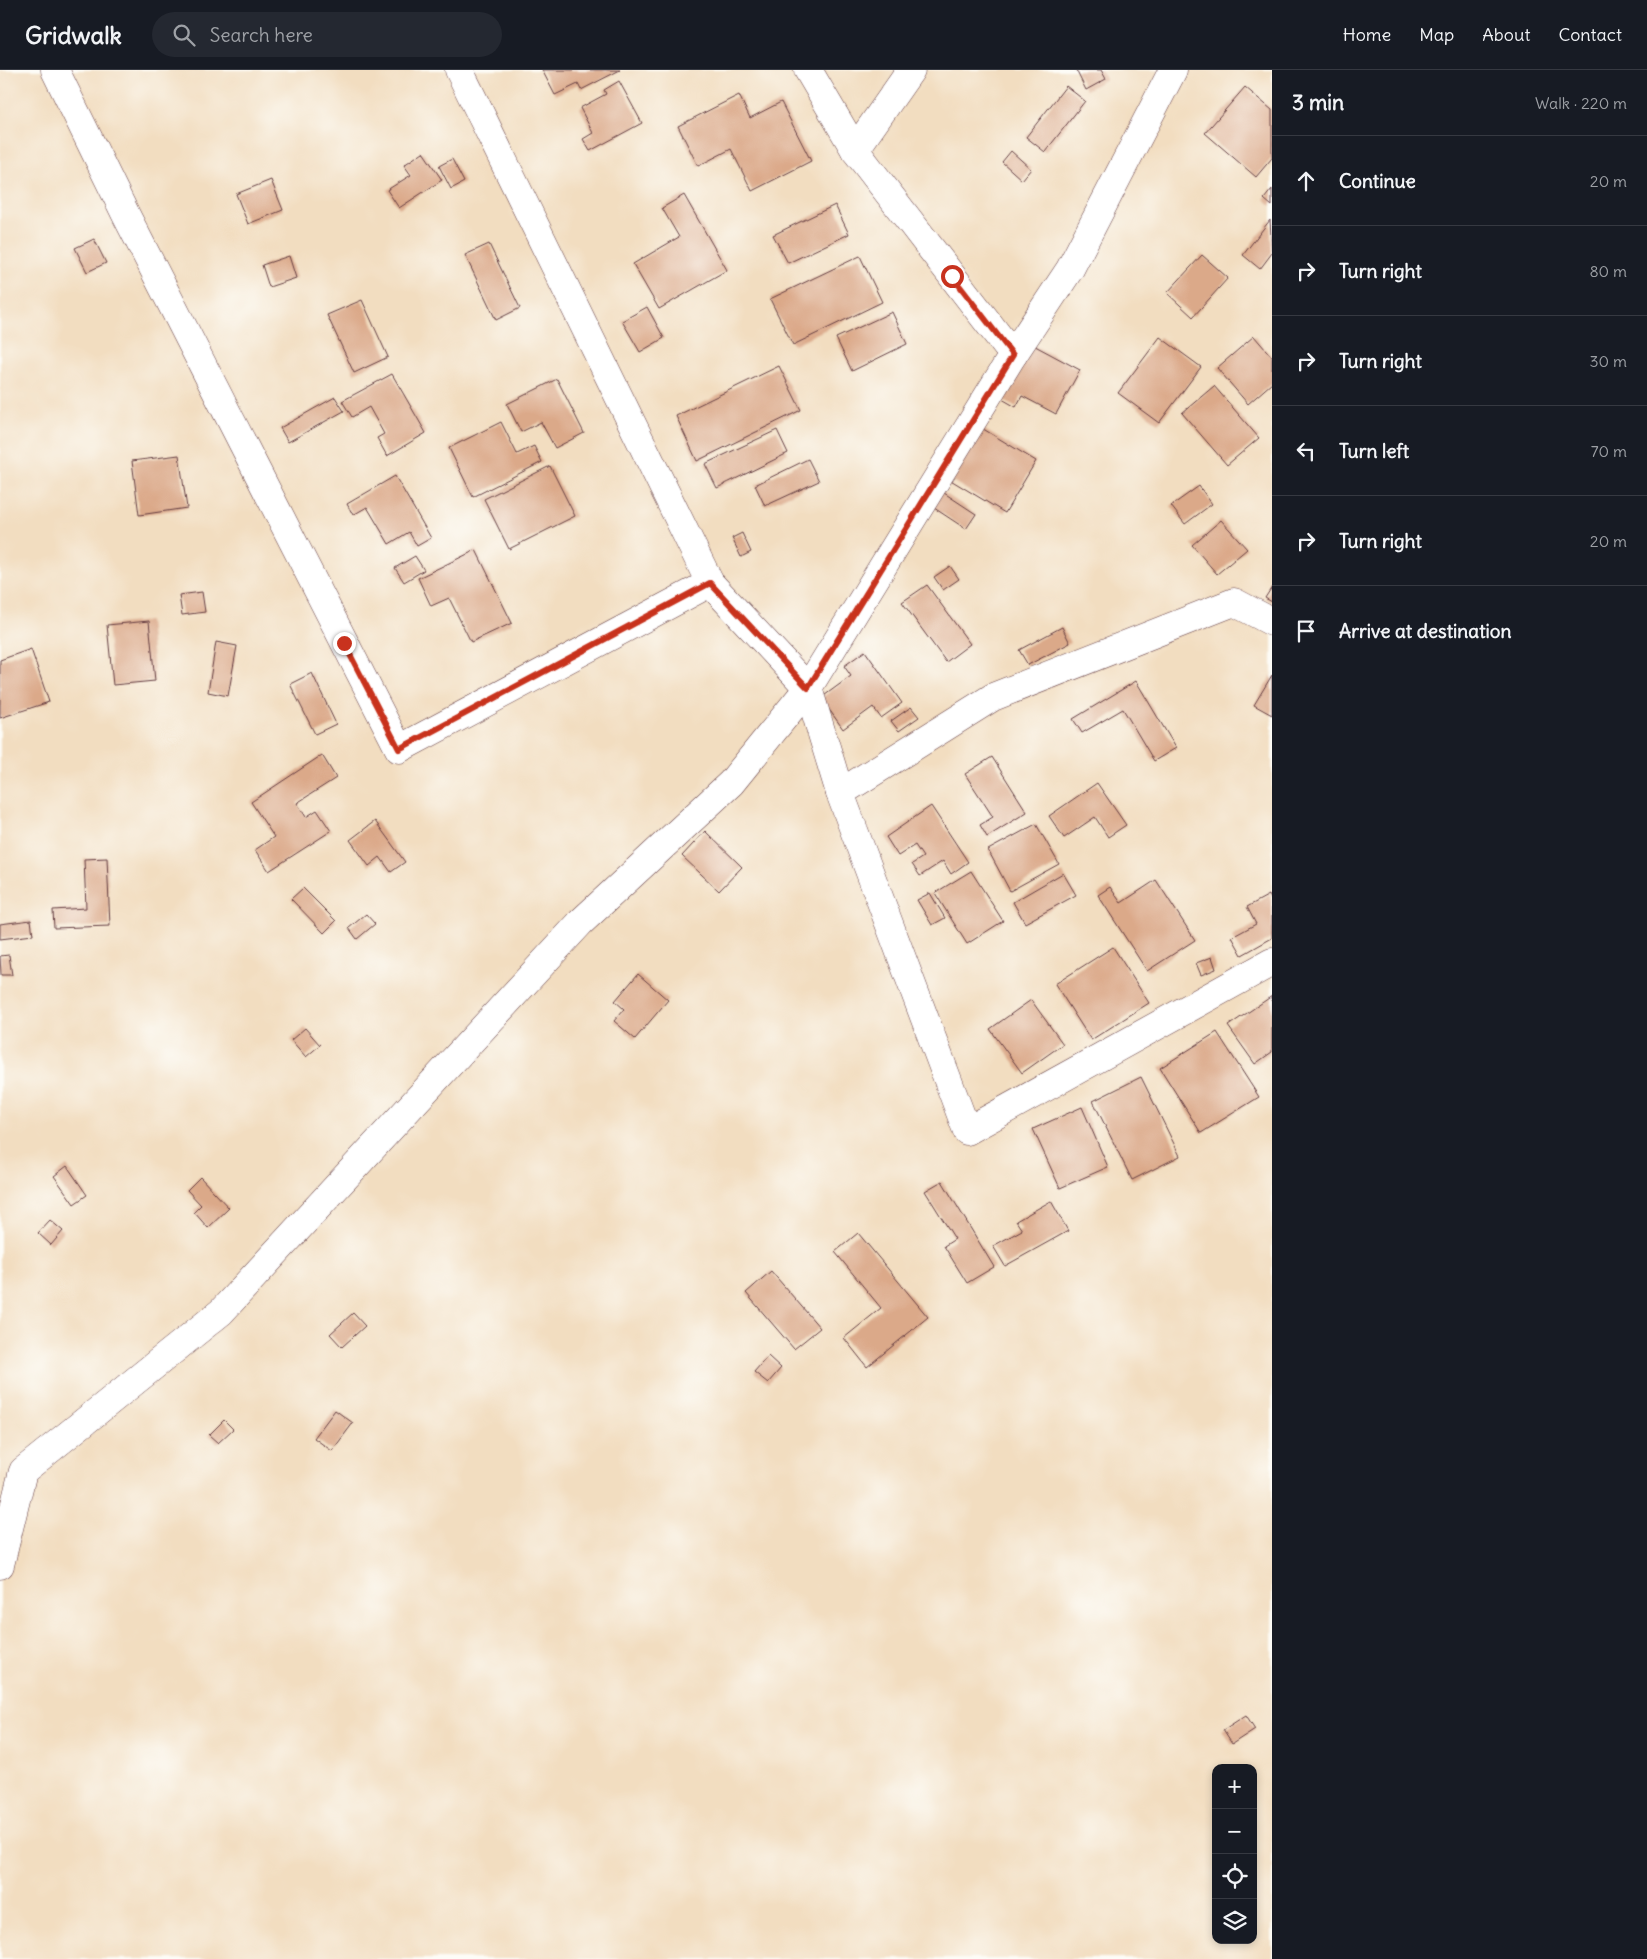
<!DOCTYPE html>
<meta charset="utf-8">
<style>
:root{--surface:#171b24;--page:#242831;--text:#f1f3f6;--muted:#9ea1a6;--line:#363941}
body{margin:0;font-family:Delius,sans-serif;background:var(--page);color:var(--text)}
.controls{position:absolute;right:15px;bottom:15px;display:grid;overflow:hidden;border-radius:10px;box-shadow:0 2px 8px #0003}
.controls button{width:45px;height:45px;display:grid;place-items:center;padding:0;border:0;border-bottom:1px solid var(--line);background:var(--surface);color:var(--text);font:25px sans-serif}
.stop{position:absolute;width:15px;height:15px;margin:-11px;border:4px solid #c8321e;border-radius:50%;background:#fff}
.stop.end{background:#c8321e;border-color:#fff;box-shadow:0 1px 5px #0008}
.list{margin:0;padding:0;list-style:none}
h2{display:flex;justify-content:space-between;align-items:center;height:65px;margin:0;padding:0 20px;font-size:21px}
h2 small{font-size:16px;font-weight:400;color:var(--muted)}
.list li{display:grid;grid-template-columns:32px 1fr auto;gap:15px;align-items:center;box-sizing:border-box;height:90px;padding:0 20px;border-top:1px solid var(--line)}
.list b{display:block;font-size:19px;white-space:nowrap}
.list em{font-size:16px;font-style:normal;color:var(--muted)}
.icon{flex:none;width:28px;height:28px;fill:none;stroke:currentColor;stroke-width:2;stroke-linecap:round;stroke-linejoin:round}
.map{position:relative;flex:none;width:1272px;height:1889px;overflow:hidden}
header{display:flex;align-items:center;gap:30px;box-sizing:border-box;height:70px;padding:0 25px;background:var(--surface);border-bottom:1px solid var(--line)}
header strong{font-size:24px}
nav{display:flex;gap:28px;margin-inline-start:auto;font-size:18px}
.search{width:350px;height:45px;background:var(--page);display:flex;align-items:center;gap:12px;box-sizing:border-box;padding:0 18px;border-radius:28px;color:var(--muted);font-size:19px}
main{display:flex}
aside{flex:1;background:var(--surface)}
.map>svg:first-child{display:block}
.building{fill:#dba989}
.lines{fill:none;stroke-linecap:round;stroke-linejoin:round}
.minor-casing{stroke:#633c41;stroke-width:29}
.minor{stroke:#fff;stroke-width:28}
.route{stroke:#c8321e;stroke-width:6}
</style>
<header>
<strong>Gridwalk</strong>
<div class="search"><svg class="icon" aria-label="search" viewBox="0 0 24 24"><circle cx="10" cy="10" r="6"/><path d="M15 15l6 6"/></svg>Search here</div>
<nav><a>Home</a><a>Map</a><a>About</a><a>Contact</a></nav>
</header>
<main>
<div class="map">
<svg width="1272" height="1889" viewBox="0 0 1272 1889">
<rect width="100%" height="100%" fill="#fdfcf7"/>
<filter id="ink" filterUnits="userSpaceOnUse"><feTurbulence type="fractalNoise" baseFrequency=".02" numOctaves="2"/><feDisplacementMap in="SourceGraphic" scale="10" xChannelSelector="R" yChannelSelector="G"/><feConvolveMatrix kernelMatrix="1 2 1 2 8 2 1 2 1" color-interpolation-filters="sRGB"/></filter>
<filter id="wash" filterUnits="userSpaceOnUse"><feTurbulence type="fractalNoise" baseFrequency=".0096" numOctaves="4" result="noise"/><feDisplacementMap in="SourceGraphic" scale="20" xChannelSelector="R" yChannelSelector="G"/><feGaussianBlur stdDeviation="1.12" result="paint"/><feColorMatrix in="noise" values="0 0 0 0 0 0 0 0 0 0 0 0 0 0 0 0 0 1.4 0 .05"/><feComposite in="paint" operator="in"/></filter>
<g filter="url(#wash)">
<rect width="100%" height="100%" fill="#f2ddc0"/>
<g id="blocks">
<g class="building">
<polygon points="542,0 620,0 581,20 578,14 555,25"/>
<polygon points="1076,0 1101,0 1106,9 1086,20"/>
<polygon points="619,11 642,53 590,81 583,69 593,63 580,38 606,24 604,20"/>
<polygon points="1066,16 1085,31 1045,82 1026,67"/>
<polygon points="1245,17 1272,40 1272,88 1256,107 1205,63"/>
<polygon points="739,25 750,48 781,32 811,91 752,121 731,79 698,96 678,56"/>
<polygon points="1011,81 1031,99 1022,110 1002,92"/>
<polygon points="423,82 442,110 399,138 387,120 411,105 404,95"/>
<polygon points="452,89 464,112 451,119 439,96"/>
<polygon points="271,110 283,140 248,154 236,124"/>
<polygon points="1272,119 1272,136 1264,129"/>
<polygon points="684,125 727,200 659,239 633,194 679,167 662,138"/>
<polygon points="835,135 849,164 788,193 773,165"/>
<polygon points="1270,150 1272,183 1260,199 1243,185"/>
<polygon points="94,169 106,193 87,202 75,178"/>
<polygon points="489,174 520,238 496,250 465,185"/>
<polygon points="1202,185 1228,208 1193,247 1167,223"/>
<polygon points="289,186 296,208 269,217 262,195"/>
<polygon points="860,186 882,232 793,275 770,229"/>
<polygon points="362,230 388,287 354,303 327,245"/>
<polygon points="647,237 664,268 640,282 622,251"/>
<polygon points="892,242 907,274 852,301 836,268"/>
<polygon points="1254,266 1272,287 1272,313 1248,334 1217,298"/>
<polygon points="1160,267 1201,297 1159,353 1118,323"/>
<polygon points="1024,270 1080,300 1056,344 1022,326 1016,337 995,325"/>
<polygon points="779,296 801,340 697,391 676,346"/>
<polygon points="392,304 426,363 387,386 377,368 384,364 369,337 352,347 342,331"/>
<polygon points="557,309 584,363 555,378 541,352 521,362 507,334"/>
<polygon points="1214,316 1259,368 1227,395 1182,343"/>
<polygon points="335,327 344,341 288,372 280,358"/>
<polygon points="501,352 517,384 534,376 542,392 473,427 449,378"/>
<polygon points="975,354 1036,391 1005,443 944,406"/>
<polygon points="777,360 788,383 717,418 705,394"/>
<polygon points="179,385 187,438 139,445 132,391"/>
<polygon points="808,389 819,411 765,436 755,415"/>
<polygon points="550,396 575,446 509,479 484,429"/>
<polygon points="395,406 431,468 417,476 409,462 389,474 367,437 353,445 347,434"/>
<polygon points="1199,416 1212,434 1185,454 1171,436"/>
<polygon points="938,419 976,444 966,459 928,434"/>
<polygon points="1221,450 1247,479 1217,504 1192,475"/>
<polygon points="742,463 751,482 741,487 732,468"/>
<polygon points="476,480 512,553 471,572 449,528 431,536 418,508"/>
<polygon points="415,486 424,500 404,512 395,498"/>
<polygon points="950,496 959,509 943,520 934,507"/>
<polygon points="927,515 970,574 946,592 902,532"/>
<polygon points="1272,517 1272,532 1265,528"/>
<polygon points="202,522 205,542 182,545 179,525"/>
<polygon points="149,551 155,611 113,615 107,555"/>
<polygon points="1062,557 1070,573 1028,595 1019,580"/>
<polygon points="216,572 237,576 228,626 208,622"/>
<polygon points="31,579 49,632 0,648 0,590"/>
<polygon points="865,581 902,633 881,648 873,637 843,659 821,628 851,606 844,596"/>
<polygon points="312,603 336,654 315,664 290,614"/>
<polygon points="1272,605 1272,645 1254,635"/>
<polygon points="1136,611 1176,678 1154,691 1123,639 1082,663 1073,649"/>
<polygon points="911,637 919,647 899,661 891,651"/>
<polygon points="322,685 336,708 297,733 306,747 317,740 331,761 269,801 255,780 274,767 251,732"/>
<polygon points="992,687 1027,742 987,767 980,755 993,747 965,704"/>
<polygon points="1097,713 1126,755 1108,767 1095,747 1064,768 1049,746"/>
<polygon points="931,736 968,792 951,804 943,791 920,806 912,794 923,787 915,775 898,786 886,767"/>
<polygon points="375,751 405,792 391,802 380,787 369,796 350,770"/>
<polygon points="1036,754 1059,794 1010,821 988,780"/>
<polygon points="705,761 742,797 719,821 682,786"/>
<polygon points="107,788 110,856 54,858 53,840 86,838 84,789"/>
<polygon points="971,801 1003,851 967,874 935,823"/>
<polygon points="1063,803 1076,825 1025,853 1013,832"/>
<polygon points="1156,810 1195,870 1147,901 1098,825 1110,817 1121,833"/>
<polygon points="303,818 336,851 324,863 291,829"/>
<polygon points="930,823 945,848 932,855 917,830"/>
<polygon points="1269,825 1272,831 1272,868 1242,885 1232,867 1256,854 1247,837"/>
<polygon points="366,844 375,854 357,869 349,858"/>
<polygon points="31,850 33,865 0,869 0,854"/>
<polygon points="1113,877 1149,933 1091,970 1055,914"/>
<polygon points="9,885 12,905 1,905 0,886"/>
<polygon points="1212,887 1216,899 1201,905 1196,893"/>
<polygon points="638,904 668,930 635,969 614,951 624,939 615,931"/>
<polygon points="1272,926 1272,982 1255,994 1228,956"/>
<polygon points="1031,930 1063,974 1022,1003 990,959"/>
<polygon points="305,958 320,975 306,987 291,970"/>
<polygon points="1217,962 1259,1027 1201,1063 1160,998"/>
<polygon points="1141,1007 1180,1086 1132,1110 1093,1031"/>
<polygon points="1082,1037 1108,1097 1060,1118 1033,1059"/>
<polygon points="67,1096 87,1125 74,1134 54,1106"/>
<polygon points="200,1107 229,1138 208,1158 194,1142 201,1135 187,1120"/>
<polygon points="942,1111 994,1197 967,1213 944,1176 955,1169 925,1121"/>
<polygon points="1051,1131 1068,1161 1005,1196 993,1176 1022,1160 1016,1151"/>
<polygon points="50,1150 63,1161 51,1175 38,1163"/>
<polygon points="858,1163 928,1247 867,1297 844,1268 881,1238 835,1182"/>
<polygon points="771,1201 820,1258 794,1279 746,1223"/>
<polygon points="353,1243 365,1256 342,1277 330,1264"/>
<polygon points="768,1286 781,1298 768,1313 754,1302"/>
<polygon points="335,1340 353,1353 332,1381 314,1368"/>
<polygon points="224,1350 233,1359 218,1373 209,1365"/>
<polygon points="1246,1645 1255,1659 1232,1674 1223,1660"/>
</g>
</g>
</g>
<g filter="url(#ink)">
<use href="#blocks" fill-opacity="0" stroke="#633c41" stroke-width="1"/>
<g class="lines">
<defs>
<g id="minor">
<polyline points="55,0 127,147 399,679 710,513"/>
<polyline points="459,0 710,513 808,618 840,723 967,1061 1272,892"/>
<polyline points="808,0 855,80 1013,285"/>
<polyline points="855,80 911,0"/>
<polyline points="840,723 993,627 1234,532 1272,552"/>
<polyline points="0,1495 23,1401 221,1242 581,852 731,713 808,618 1013,285 1070,199 1173,0"/>
</g>
</defs>
<use href="#minor" class="minor-casing"/>
<use href="#minor" class="minor"/>
</g>
</g>
<g class="lines" filter="url(#ink)">
<polyline class="route" points="344,573 399,679 710,513 808,618 1013,285 952,206"/>
</g>
</svg>
<div class="controls">
<button>+</button>
<button>−</button>
<button><svg class="icon" aria-label="locate" viewBox="0 0 24 24"><circle cx="12" cy="12" r="6"/><path d="M12 2v4M12 18v4M2 12h4M18 12h4"/></svg></button>
<button><svg class="icon" aria-label="layers" viewBox="0 0 24 24"><path d="M12 4l9 5-9 5-9-5zM3 14l9 5 9-5"/></svg></button>
</div>
<div class="stop" style="left:952px;top:206px"></div>
<div class="stop end" style="left:344px;top:573px"></div>
</div>
<aside>
<h2>3 min<small>Walk · 220 m</small></h2>
<ul class="list">
<li><svg class="icon" aria-label="ahead" viewBox="0 0 24 24"><path d="M12 20V5M6 11l6-6 6 6"/></svg><div><b>Continue</b></div><em>20 m</em></li>
<li><svg class="icon" aria-label="right" viewBox="0 0 24 24"><path d="M7 20v-9h11M14 6l5 5-5 5"/></svg><div><b>Turn right</b></div><em>80 m</em></li>
<li><svg class="icon" aria-label="right" viewBox="0 0 24 24"><path d="M7 20v-9h11M14 6l5 5-5 5"/></svg><div><b>Turn right</b></div><em>30 m</em></li>
<li><svg class="icon" aria-label="left" viewBox="0 0 24 24"><path d="M17 20v-9H6M10 6l-5 5 5 5"/></svg><div><b>Turn left</b></div><em>70 m</em></li>
<li><svg class="icon" aria-label="right" viewBox="0 0 24 24"><path d="M7 20v-9h11M14 6l5 5-5 5"/></svg><div><b>Turn right</b></div><em>20 m</em></li>
<li><svg class="icon" aria-label="arrive" viewBox="0 0 24 24"><path d="M6 21V4h12l-3 4 3 4H6"/></svg><div><b>Arrive at destination</b></div></li>
</ul>
</aside>
</main>
